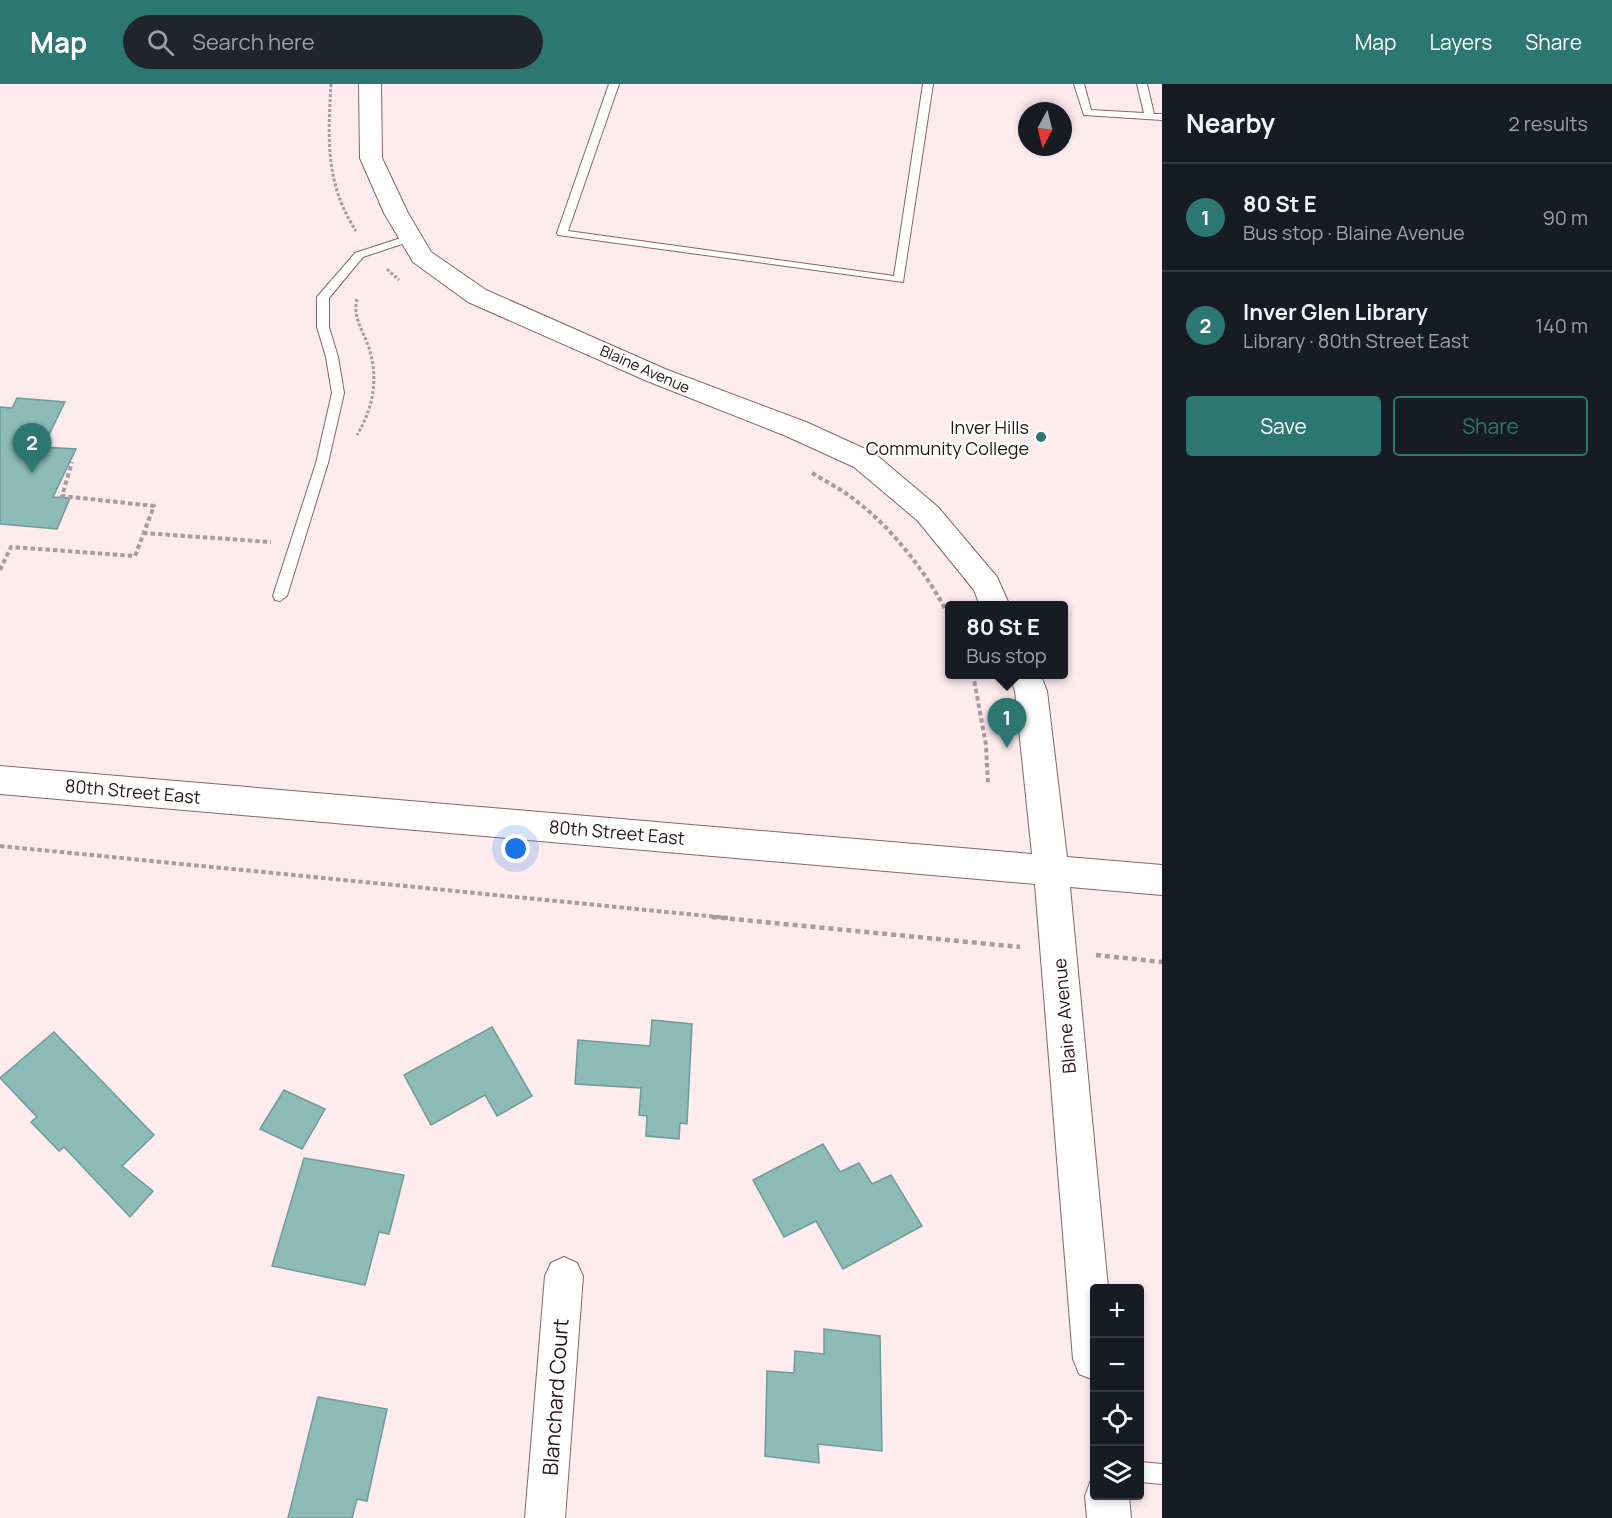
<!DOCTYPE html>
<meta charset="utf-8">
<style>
:root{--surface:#171b24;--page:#20242c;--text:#f1f3f6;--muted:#9ea1a6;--line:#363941;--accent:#2d7773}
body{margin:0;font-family:Manrope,sans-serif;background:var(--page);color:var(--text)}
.controls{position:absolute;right:18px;bottom:18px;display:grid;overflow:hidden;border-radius:6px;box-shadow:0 3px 9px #0003}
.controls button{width:54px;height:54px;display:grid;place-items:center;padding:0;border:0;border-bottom:2px solid var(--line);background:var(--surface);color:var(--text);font:30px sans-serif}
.compass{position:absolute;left:1018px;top:18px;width:54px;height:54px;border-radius:50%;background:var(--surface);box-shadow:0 3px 9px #0003;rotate:187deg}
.you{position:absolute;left:516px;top:765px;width:21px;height:21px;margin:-15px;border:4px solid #fff;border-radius:50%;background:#1a73e8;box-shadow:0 0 0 9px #1a73e833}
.badge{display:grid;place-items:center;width:39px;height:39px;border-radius:50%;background:var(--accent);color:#fff;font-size:20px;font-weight:700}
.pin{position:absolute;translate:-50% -50px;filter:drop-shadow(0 2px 3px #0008)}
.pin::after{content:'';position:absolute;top:32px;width:21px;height:18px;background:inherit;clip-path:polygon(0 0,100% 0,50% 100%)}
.popup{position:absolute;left:945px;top:517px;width:123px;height:78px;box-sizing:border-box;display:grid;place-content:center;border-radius:6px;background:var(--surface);filter:drop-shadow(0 2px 4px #0005);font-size:20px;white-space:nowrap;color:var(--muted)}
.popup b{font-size:22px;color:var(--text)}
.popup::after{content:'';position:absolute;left:50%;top:100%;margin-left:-12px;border:12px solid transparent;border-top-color:var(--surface)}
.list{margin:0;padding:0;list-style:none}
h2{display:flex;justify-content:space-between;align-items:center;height:78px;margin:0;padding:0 24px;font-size:26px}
h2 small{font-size:20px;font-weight:400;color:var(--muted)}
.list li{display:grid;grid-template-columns:39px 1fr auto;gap:18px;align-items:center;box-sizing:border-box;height:108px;padding:0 24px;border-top:2px solid var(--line)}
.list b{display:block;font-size:22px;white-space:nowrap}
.list p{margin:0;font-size:20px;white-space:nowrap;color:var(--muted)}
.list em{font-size:20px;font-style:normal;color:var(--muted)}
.actions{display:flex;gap:12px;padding:18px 24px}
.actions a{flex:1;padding:14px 0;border:2px solid var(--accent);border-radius:6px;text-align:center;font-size:21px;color:var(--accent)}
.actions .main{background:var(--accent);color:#fff}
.icon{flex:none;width:33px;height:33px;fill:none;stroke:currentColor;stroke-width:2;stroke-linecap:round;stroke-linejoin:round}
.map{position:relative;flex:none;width:1162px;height:1434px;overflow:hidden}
header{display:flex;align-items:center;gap:36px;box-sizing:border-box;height:84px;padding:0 30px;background:var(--accent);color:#fff}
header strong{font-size:28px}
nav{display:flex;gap:33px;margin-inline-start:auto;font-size:21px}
.search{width:420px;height:54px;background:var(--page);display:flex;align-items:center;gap:15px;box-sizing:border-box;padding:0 21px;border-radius:33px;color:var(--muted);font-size:22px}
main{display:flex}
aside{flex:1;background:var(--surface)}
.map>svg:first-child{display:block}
.building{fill:#8dbbb8;stroke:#6e9b98;stroke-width:1.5}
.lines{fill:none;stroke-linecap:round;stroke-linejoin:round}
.service-casing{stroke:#886367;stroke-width:2}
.minor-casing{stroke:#886367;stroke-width:2}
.tertiary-casing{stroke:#886367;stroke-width:2}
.path-far2{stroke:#ab9a9b;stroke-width:3;stroke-dasharray:3 2;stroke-linecap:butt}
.path-far1{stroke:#ab9a9b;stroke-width:4;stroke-dasharray:4.5 3;stroke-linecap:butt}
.path{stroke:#ab9a9b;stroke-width:4.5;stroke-dasharray:5 4;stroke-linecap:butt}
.service{fill:#fff;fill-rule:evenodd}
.minor{fill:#fff;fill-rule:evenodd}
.tertiary{fill:#fff;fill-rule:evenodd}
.poi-dot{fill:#2d7773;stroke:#fff;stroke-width:2}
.labels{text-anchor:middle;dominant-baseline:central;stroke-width:5;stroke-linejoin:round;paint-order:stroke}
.far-street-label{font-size:15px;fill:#241516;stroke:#fff}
.poi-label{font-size:18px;fill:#241516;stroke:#fff;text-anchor:end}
.street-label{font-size:18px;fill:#241516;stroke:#fff}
.near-street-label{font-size:21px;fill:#241516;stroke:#fff}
</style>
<header>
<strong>Map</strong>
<div class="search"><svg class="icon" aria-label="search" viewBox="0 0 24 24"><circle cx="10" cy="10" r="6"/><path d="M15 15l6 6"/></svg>Search here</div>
<nav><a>Map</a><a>Layers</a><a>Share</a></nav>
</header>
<main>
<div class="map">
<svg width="1162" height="1434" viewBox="0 0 1162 1434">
<rect width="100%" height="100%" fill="#fdebed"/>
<g class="building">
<polygon points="17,314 65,318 43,363 76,365 53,413 70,414 57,445 0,440 0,323 12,324"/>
<polygon points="652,936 692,940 687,1040 680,1039 679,1055 646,1052 647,1032 639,1031 641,1004 575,1000 578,956 650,962"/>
<polygon points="492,943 532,1012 497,1032 485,1011 431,1041 404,991"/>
<polygon points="54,948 154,1051 122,1082 153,1107 130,1133 64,1063 59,1067 31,1038 37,1033 0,994"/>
<polygon points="284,1006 325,1025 302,1065 260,1045"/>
<polygon points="823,1060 840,1088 859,1079 872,1100 891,1091 922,1142 843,1185 816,1137 784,1153 753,1096"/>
<polygon points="304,1074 404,1091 389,1150 379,1148 365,1201 272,1182"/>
<polygon points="824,1245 880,1252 882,1367 818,1360 819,1379 765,1372 767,1287 794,1289 795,1267 824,1270"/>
<polygon points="318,1313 387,1325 367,1417 357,1415 352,1434 288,1434"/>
</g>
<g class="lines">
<defs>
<g id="service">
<polygon points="609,0 619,0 568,147 894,192 923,0 933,0 903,198 558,151 557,149"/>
<polygon points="1074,0 1084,0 1091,26 1144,29 1137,0 1147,0 1154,30 1162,30 1162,36 1084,31"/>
<polygon points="410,151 414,152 414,156 363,173 329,214 329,243 338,273 344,309 328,379 287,512 280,517 275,516 273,512 316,379 332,309 326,273 317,243 317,213 355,169"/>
<polygon points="1140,1378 1162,1380 1162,1400 1140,1398"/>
</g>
<polygon id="minor" points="564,1173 577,1179 583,1192 565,1434 525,1434 545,1192 551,1179"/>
<g id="tertiary">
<polygon points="359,0 381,0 382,74 408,129 431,168 486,206 665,285 806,338 874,369 938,423 997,493 1010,522 980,522 974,506 918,437 854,383 786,352 647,297 468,218 413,178 384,129 360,74"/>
<polygon points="1009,590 1040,590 1047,607 1067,773 1162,781 1162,811 1070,803 1108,1204 1094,1204 1094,1296 1079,1290 1073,1275 1035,800 0,710 0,682 1032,770 1015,607"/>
<polygon points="1094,1395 1094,1412 1129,1412 1131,1434 1087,1434 1085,1412 1091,1396"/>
</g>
</defs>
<use href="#service" class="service-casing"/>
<use href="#minor" class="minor-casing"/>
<use href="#tertiary" class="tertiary-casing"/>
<g class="path-far2">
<path d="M 331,0 C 328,55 325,99 356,147"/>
<polyline points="387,185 399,196"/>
<path d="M 357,215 C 352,233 364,248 369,264 C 379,295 373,324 357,351"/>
</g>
<g class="path-far1">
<path d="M 812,389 C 825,397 839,404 851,413 C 892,443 927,489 950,534"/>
<polyline points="143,449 271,458"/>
<polyline points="0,486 11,463 135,472 154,422 62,412 72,378"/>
<polyline points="973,590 986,661 988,701"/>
<polyline points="0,762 728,834"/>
</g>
<g class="path">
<polyline points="712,833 1020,863"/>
<polyline points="1096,871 1162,878"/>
</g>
<use href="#service" class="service"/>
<use href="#minor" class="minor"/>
<use href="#tertiary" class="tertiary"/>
</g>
<circle class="poi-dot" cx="1041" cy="353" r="6"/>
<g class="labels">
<g class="far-street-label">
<text transform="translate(645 285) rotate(24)">Blaine Avenue</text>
</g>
<g class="poi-label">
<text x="1029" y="343">Inver Hills<tspan x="1029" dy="21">Community College</tspan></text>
</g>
<g class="street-label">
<text transform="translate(133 707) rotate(5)">80th Street East</text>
<text transform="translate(617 748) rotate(5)">80th Street East</text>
<text transform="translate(1064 932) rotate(-95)">Blaine Avenue</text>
</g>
<g class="near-street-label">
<text transform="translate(555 1313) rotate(-86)">Blanchard Court</text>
</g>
</g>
</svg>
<div class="controls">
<button>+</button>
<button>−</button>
<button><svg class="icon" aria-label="locate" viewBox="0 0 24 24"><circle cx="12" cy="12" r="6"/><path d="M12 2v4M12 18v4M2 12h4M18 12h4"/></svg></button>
<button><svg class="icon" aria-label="layers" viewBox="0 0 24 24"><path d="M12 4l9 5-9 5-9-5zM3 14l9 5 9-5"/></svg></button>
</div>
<svg class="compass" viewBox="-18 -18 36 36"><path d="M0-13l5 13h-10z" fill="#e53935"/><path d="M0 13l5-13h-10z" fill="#9ea1a6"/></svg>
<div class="you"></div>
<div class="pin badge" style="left:1007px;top:664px">1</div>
<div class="popup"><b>80 St E</b>Bus stop</div>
<div class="pin badge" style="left:32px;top:389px">2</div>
</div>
<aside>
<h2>Nearby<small>2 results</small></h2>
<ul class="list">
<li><span class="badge">1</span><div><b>80 St E</b><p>Bus stop · Blaine Avenue</p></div><em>90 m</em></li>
<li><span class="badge">2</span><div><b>Inver Glen Library</b><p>Library · 80th Street East</p></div><em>140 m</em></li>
</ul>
<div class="actions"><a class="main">Save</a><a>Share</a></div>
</aside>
</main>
